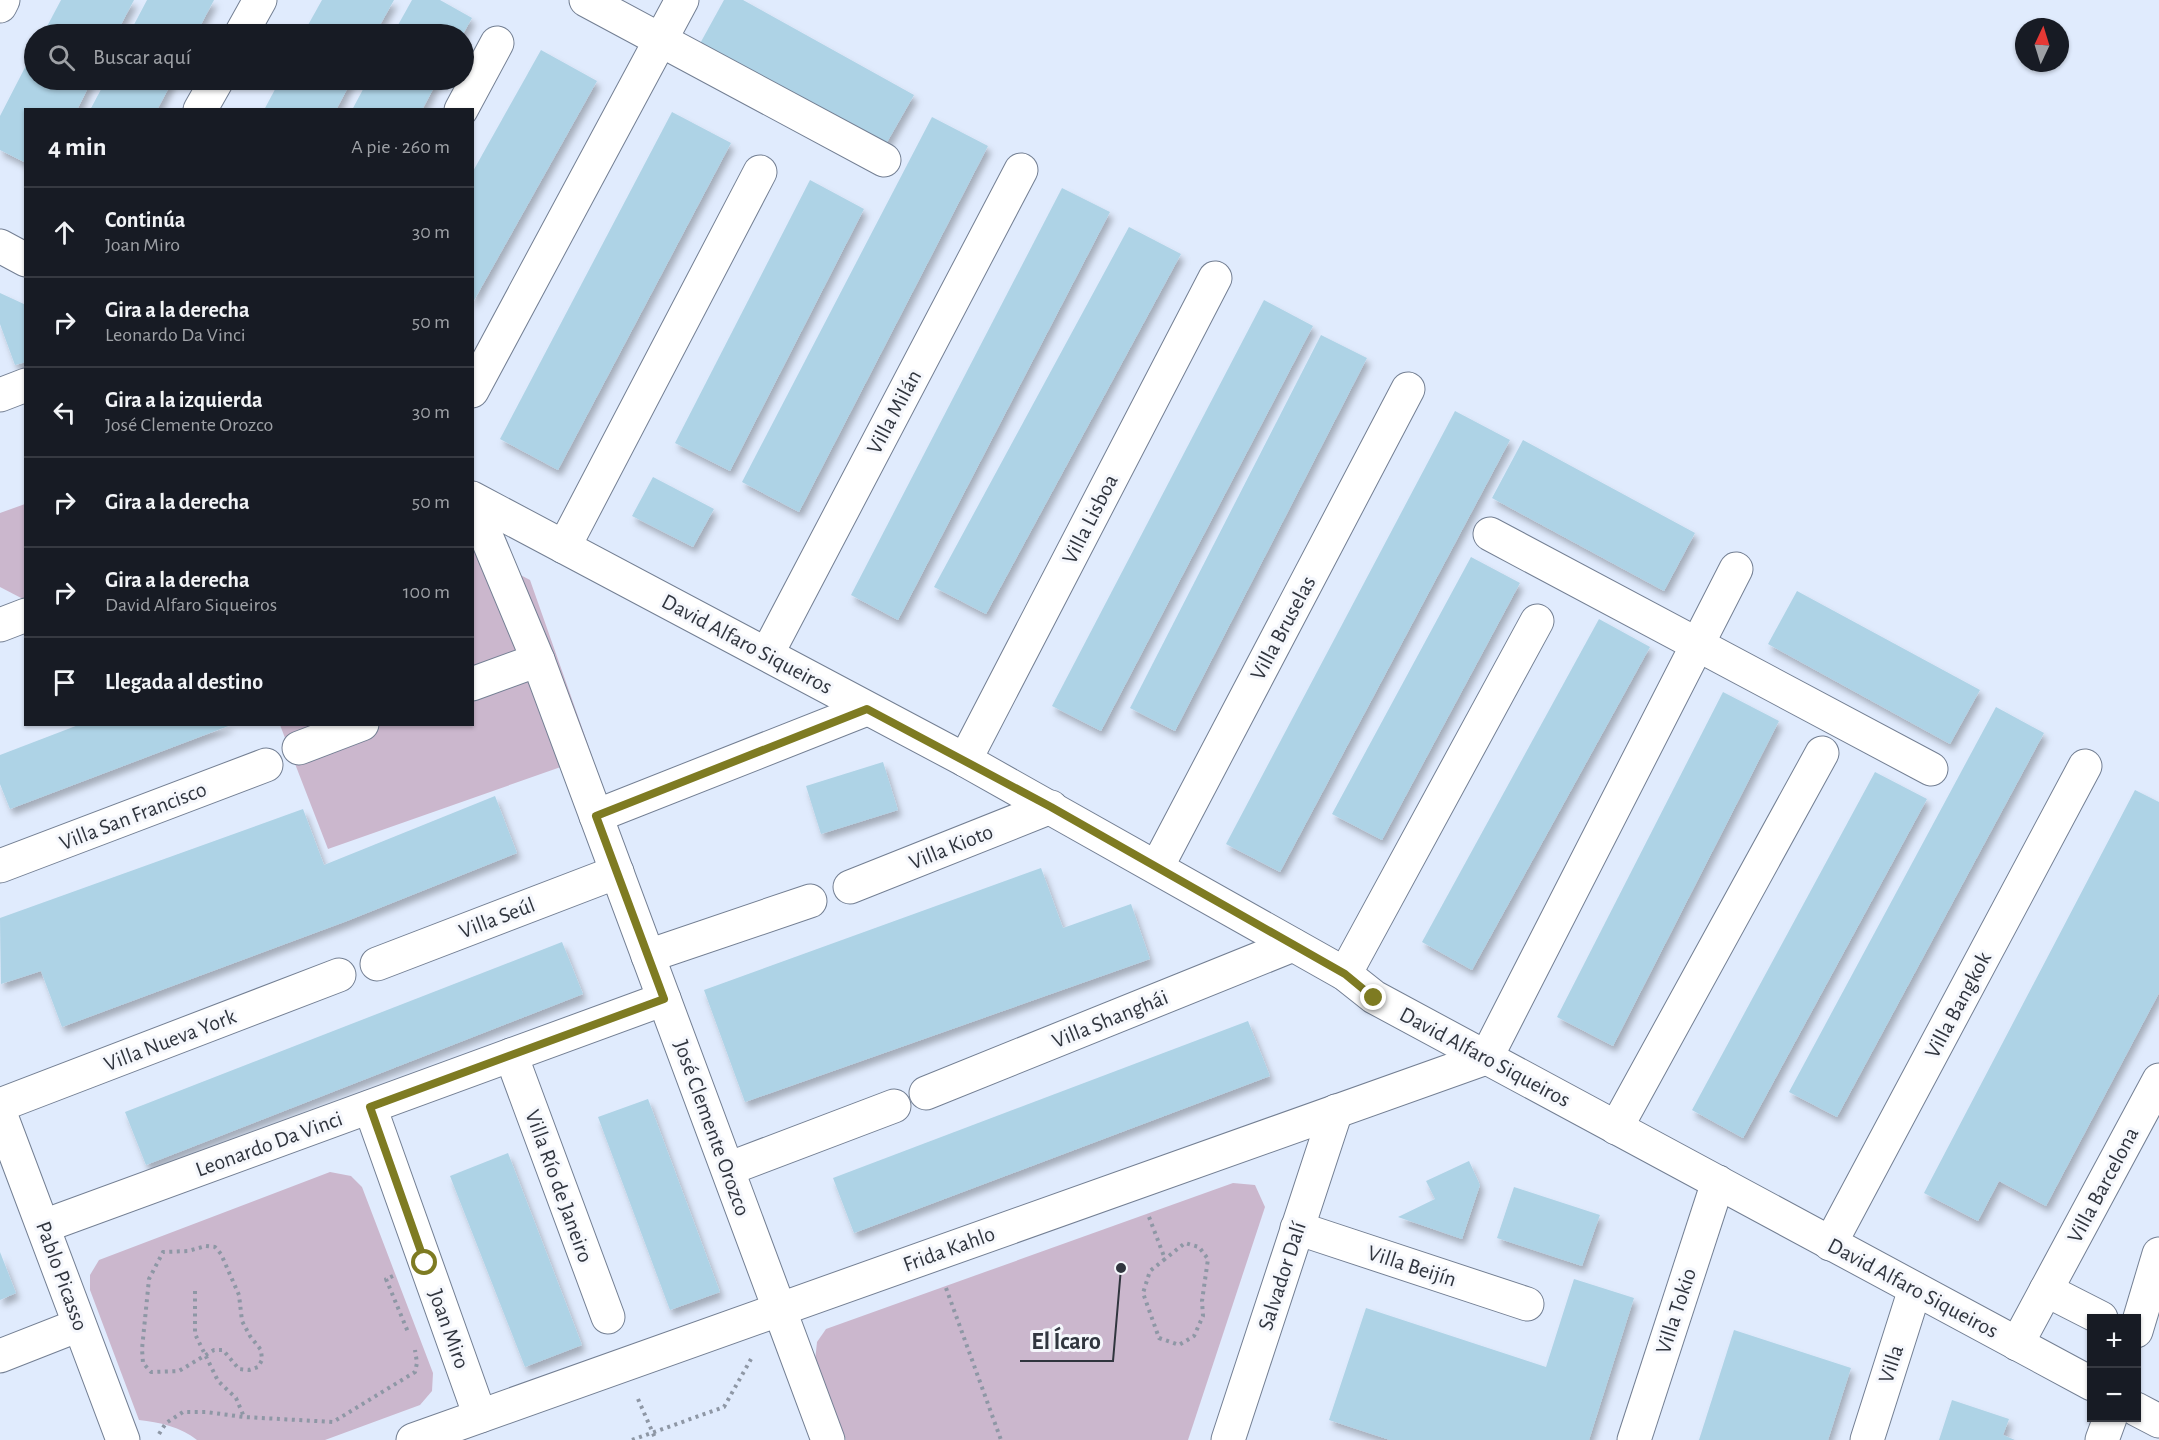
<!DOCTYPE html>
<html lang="es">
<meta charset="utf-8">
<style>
:root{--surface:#171b24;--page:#20242c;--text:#f1f3f6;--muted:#9ea1a6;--line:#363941}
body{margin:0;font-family:"Alegreya Sans",sans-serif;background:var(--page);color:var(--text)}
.controls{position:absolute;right:18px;bottom:18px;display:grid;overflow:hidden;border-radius:0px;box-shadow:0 2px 4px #0004}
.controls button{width:54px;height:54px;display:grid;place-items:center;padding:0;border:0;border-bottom:2px solid var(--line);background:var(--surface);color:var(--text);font:30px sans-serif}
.compass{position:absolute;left:2015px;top:18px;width:54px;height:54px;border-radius:50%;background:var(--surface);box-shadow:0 2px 4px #0004;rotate:4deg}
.stop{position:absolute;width:18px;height:18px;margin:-14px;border:4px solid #7e7b22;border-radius:50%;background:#fff}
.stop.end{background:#7e7b22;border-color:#fff;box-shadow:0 2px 6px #0008}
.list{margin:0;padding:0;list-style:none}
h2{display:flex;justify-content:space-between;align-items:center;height:78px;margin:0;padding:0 24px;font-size:26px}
h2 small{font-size:20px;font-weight:400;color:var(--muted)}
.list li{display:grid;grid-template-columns:39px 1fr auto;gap:18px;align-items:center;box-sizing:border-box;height:90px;padding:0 24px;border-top:2px solid var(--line)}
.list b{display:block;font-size:22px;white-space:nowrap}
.list p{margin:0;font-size:20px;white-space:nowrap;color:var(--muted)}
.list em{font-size:20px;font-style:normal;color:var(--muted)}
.icon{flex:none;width:33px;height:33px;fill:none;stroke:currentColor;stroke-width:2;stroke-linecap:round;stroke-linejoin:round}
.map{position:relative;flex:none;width:2159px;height:1440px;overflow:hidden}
.search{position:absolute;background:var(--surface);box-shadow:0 2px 4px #0004;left:24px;top:24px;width:450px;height:66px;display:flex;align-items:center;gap:15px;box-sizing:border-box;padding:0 21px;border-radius:33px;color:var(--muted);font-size:22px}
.panel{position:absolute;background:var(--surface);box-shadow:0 2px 4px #0004;left:24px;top:108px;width:450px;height:618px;border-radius:0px}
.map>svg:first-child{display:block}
.green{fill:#cbb7cd}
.building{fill:#aed3e6;filter:url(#shadow)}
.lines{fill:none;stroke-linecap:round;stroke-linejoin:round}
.minor-casing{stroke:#737f93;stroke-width:35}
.path{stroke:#8e97a5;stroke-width:4;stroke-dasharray:3 4.5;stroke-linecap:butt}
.minor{stroke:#fff;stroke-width:33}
.route{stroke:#7e7b22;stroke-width:8}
.labels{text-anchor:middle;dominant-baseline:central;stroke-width:6;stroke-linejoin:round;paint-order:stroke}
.street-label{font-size:22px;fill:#30353e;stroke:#f5f7fc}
.leader{fill:none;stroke:#30353e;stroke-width:2}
.callout-dot{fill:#30353e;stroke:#f5f7fc;stroke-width:2}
.callout-label{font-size:24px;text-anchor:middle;font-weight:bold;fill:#30353e;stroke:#f5f7fc;stroke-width:6;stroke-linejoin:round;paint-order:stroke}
</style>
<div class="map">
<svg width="2159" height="1440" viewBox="0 0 2159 1440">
<defs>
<filter id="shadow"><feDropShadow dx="3.5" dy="6" stdDeviation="3" flood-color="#0004"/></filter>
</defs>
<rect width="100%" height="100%" fill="#e0ebfd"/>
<g class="green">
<polygon points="25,504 25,600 0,587 0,513"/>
<polygon points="473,550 530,580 592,756 328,849 280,725 472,724"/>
<path d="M 330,1172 L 351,1176 L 362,1187 L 433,1373 L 432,1391 L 420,1405 L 325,1440 L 197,1440 C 181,1427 159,1422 139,1420 L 90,1290 L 90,1275 L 99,1260 Z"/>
<polygon points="1233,1183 1255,1185 1265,1207 1188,1440 846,1440 815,1361 817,1342 826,1329"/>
</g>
<g class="building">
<polygon points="61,0 134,0 116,34 43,34"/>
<polygon points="147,0 214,0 196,34 129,34"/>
<polygon points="322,0 394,0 375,34 303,34"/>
<polygon points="412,0 440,0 472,18 463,34 393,34"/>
<polygon points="724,0 743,0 914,95 882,151 697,49"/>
<polygon points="34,50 34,80 92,80 77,110 26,110 26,163 0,150 0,116"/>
<polygon points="541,50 597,81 472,304 472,173"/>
<polygon points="106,80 173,80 157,110 90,110"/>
<polygon points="280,80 352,80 336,110 264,110"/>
<polygon points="368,80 438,80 422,110 352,110"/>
<polygon points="672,112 731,143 558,470 500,439"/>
<polygon points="932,117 988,146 799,512 742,482"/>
<polygon points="810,180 864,209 730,471 675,443"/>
<polygon points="1062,188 1110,212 898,620 851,595"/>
<polygon points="1129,227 1181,254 986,614 934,587"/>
<polygon points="0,293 26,305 26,362 15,365 0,324"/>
<polygon points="1264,300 1313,326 1101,731 1052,706"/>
<polygon points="1321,335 1367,358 1175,731 1130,708"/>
<polygon points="1455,411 1510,440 1280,872 1226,844"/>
<polygon points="1523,440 1695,533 1664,591 1492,498"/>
<polygon points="653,477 714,509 693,547 632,516"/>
<polygon points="1471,557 1520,583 1382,840 1332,814"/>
<polygon points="1797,591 1980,690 1950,744 1768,644"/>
<polygon points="1599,619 1650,647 1472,970 1422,942"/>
<polygon points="1723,692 1779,721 1613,1046 1557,1017"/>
<polygon points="1996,707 2044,733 1837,1117 1789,1092"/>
<polygon points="81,724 231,724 231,725 10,809 0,784 0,755"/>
<polygon points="883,762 898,810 821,834 806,786"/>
<polygon points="1875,772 1927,799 1743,1138 1692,1110"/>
<polygon points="2135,790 2159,802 2159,993 2046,1206 1999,1181 1978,1221 1924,1193"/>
<polygon points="495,796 517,853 347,921 62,1027 41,971 1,984 0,918 303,809 324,865"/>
<polygon points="1041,868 1063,928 1131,904 1150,959 745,1102 704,990"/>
<polygon points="562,942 583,994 146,1165 125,1112"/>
<polygon points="1248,1021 1270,1076 854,1233 833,1178"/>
<polygon points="648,1099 720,1292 670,1310 598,1117"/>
<polygon points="508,1153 582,1345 525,1367 450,1176"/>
<polygon points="1469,1161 1480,1185 1462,1239 1398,1217 1435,1199 1426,1181"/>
<polygon points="1514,1187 1600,1215 1582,1266 1497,1238"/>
<polygon points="0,1252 16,1293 0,1300"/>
<polygon points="1574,1279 1634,1298 1589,1440 1390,1440 1329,1420 1366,1308 1546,1367"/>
<polygon points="1734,1330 1851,1368 1828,1440 1699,1440"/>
<polygon points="1952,1400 2009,1419 2003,1435 2015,1440 1939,1440"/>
</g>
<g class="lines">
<defs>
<g id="minor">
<polyline points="586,0 884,160"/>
<polyline points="0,6 3,0"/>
<polyline points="241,34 260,0"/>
<polyline points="200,110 217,80"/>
<polyline points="461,110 497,43"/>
<polyline points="0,246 26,260"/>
<polyline points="472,391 682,0"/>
<polyline points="0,395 26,385"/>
<polyline points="472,498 965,760 1345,974 1374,997 2092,1384"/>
<polyline points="472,502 538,660 828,1440"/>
<polyline points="1490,534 1931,769"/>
<polyline points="564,547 760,172"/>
<polyline points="0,625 26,615"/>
<polyline points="767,654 1021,170"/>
<polyline points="472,684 538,660"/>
<polyline points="299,748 362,724"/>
<polyline points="965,760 1215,278"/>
<polyline points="596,816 867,709"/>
<polyline points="0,866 266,765"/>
<polyline points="1157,867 1408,389"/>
<polyline points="850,887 1051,807"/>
<polyline points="648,956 810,901"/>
<polyline points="377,964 617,872"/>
<polyline points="1345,974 1537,621"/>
<polyline points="511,1055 608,1317"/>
<polyline points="926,1093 1293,945"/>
<polyline points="0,1105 339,975"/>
<polyline points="370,1107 480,1416"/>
<polyline points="0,1113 123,1440"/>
<polyline points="1616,1128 1822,753"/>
<polyline points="728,1169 894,1106"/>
<polyline points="44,1226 664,999"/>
<polyline points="1297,1228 1527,1304"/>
<polyline points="1830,1244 2085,766"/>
<polyline points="2046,1290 2101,1318"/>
<polyline points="2136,1331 2159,1254"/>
<polyline points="2017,1344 2159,1080"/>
<polyline points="0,1356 79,1325"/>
<polyline points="2136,1409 2159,1421"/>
<polyline points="413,1440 1486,1058 1736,569"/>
<polyline points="1228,1440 1336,1111"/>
<polyline points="1634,1440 1718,1182"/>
<polyline points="1867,1440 1915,1289"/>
<polyline points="2102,1440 2110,1418"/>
</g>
</defs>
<use href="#minor" class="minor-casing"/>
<g class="path">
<polyline points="1149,1217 1165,1259 1150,1271 1143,1293 1159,1338 1179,1345 1194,1336 1203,1316 1202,1301 1208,1259 1199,1247 1185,1243 1165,1259"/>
<polygon points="206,1246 215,1247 221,1254 239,1295 242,1321 250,1336 261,1350 262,1360 258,1367 249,1370 239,1369 223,1350 214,1350 179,1371 151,1372 143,1363 142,1349 149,1279 163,1252 188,1251"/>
<polyline points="393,1276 386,1279 408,1332"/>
<polyline points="946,1288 1001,1440"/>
<polyline points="195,1291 195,1334 218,1381 236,1398 244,1417"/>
<polyline points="638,1399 656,1440"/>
<polyline points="159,1434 166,1423 183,1412 206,1412 244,1417 333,1422 415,1372 417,1363 415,1350"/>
<polyline points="632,1440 724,1407 751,1359"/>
</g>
<use href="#minor" class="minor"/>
</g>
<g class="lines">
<polyline class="route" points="425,1263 370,1107 664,999 596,816 867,709 1051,807 1345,974 1374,998"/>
</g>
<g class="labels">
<g class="street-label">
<text transform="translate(894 412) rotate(-62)">Villa Milán</text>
<text transform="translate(1090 519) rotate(-63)">Villa Lisboa</text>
<text transform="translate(1283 628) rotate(-62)">Villa Bruselas</text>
<text transform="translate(747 644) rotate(28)">David Alfaro Siqueiros</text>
<text transform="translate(133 816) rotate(-21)">Villa San Francisco</text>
<text transform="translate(951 847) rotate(-22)">Villa Kioto</text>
<text transform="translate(497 918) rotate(-21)">Villa Seúl</text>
<text transform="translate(1958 1005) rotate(-62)">Villa Bangkok</text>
<text transform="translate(1110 1019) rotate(-22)">Villa Shanghái</text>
<text transform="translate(170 1040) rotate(-21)">Villa Nueva York</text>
<text transform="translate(1485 1057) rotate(28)">David Alfaro Siqueiros</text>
<text transform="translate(712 1128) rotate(70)">José Clemente Orozco</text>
<text transform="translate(269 1144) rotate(-20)">Leonardo Da Vinci</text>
<text transform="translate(2103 1185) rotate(-62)">Villa Barcelona</text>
<text transform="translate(559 1186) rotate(70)">Villa Río de Janeiro</text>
<text transform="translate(949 1249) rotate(-20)">Frida Kahlo</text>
<text transform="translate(1412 1266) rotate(18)">Villa Beijín</text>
<text transform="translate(62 1276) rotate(70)">Pablo Picasso</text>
<text transform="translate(1282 1276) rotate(-72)">Salvador Dalí</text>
<text transform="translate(1913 1288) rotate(28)">David Alfaro Siqueiros</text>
<text transform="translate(1676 1311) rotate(-72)">Villa Tokio</text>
<text transform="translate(449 1329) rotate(70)">Joan Miro</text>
<text transform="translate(1891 1364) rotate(-72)">Villa</text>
</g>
</g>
<path class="leader" d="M1121 1268L1113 1361H1020"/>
<circle class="callout-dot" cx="1121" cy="1268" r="6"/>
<g class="callout-label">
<text x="1066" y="1349">El Ícaro</text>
</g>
</svg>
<div class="controls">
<button>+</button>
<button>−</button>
</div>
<svg class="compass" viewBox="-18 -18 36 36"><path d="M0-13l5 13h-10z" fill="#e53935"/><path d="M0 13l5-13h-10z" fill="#9ea1a6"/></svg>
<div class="stop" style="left:425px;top:1263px"></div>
<div class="stop end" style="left:1374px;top:998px"></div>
<div class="search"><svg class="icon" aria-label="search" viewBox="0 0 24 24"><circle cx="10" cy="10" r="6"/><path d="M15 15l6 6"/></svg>Buscar aquí</div>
<section class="panel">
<h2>4 min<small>A pie · 260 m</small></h2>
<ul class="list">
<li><svg class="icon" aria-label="ahead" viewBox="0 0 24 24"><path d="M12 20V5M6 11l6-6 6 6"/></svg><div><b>Continúa</b><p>Joan Miro</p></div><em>30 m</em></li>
<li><svg class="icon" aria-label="right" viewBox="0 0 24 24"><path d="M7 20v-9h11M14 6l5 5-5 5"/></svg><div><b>Gira a la derecha</b><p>Leonardo Da Vinci</p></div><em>50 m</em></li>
<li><svg class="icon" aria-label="left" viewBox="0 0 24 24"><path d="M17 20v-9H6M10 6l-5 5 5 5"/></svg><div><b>Gira a la izquierda</b><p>José Clemente Orozco</p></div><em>30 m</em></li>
<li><svg class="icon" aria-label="right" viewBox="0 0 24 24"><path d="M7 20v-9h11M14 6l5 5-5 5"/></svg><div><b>Gira a la derecha</b></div><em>50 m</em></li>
<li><svg class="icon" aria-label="right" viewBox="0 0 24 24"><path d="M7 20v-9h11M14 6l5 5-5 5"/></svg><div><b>Gira a la derecha</b><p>David Alfaro Siqueiros</p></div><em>100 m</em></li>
<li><svg class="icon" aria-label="arrive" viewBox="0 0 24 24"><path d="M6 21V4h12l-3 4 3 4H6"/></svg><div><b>Llegada al destino</b></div></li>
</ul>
</section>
</div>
